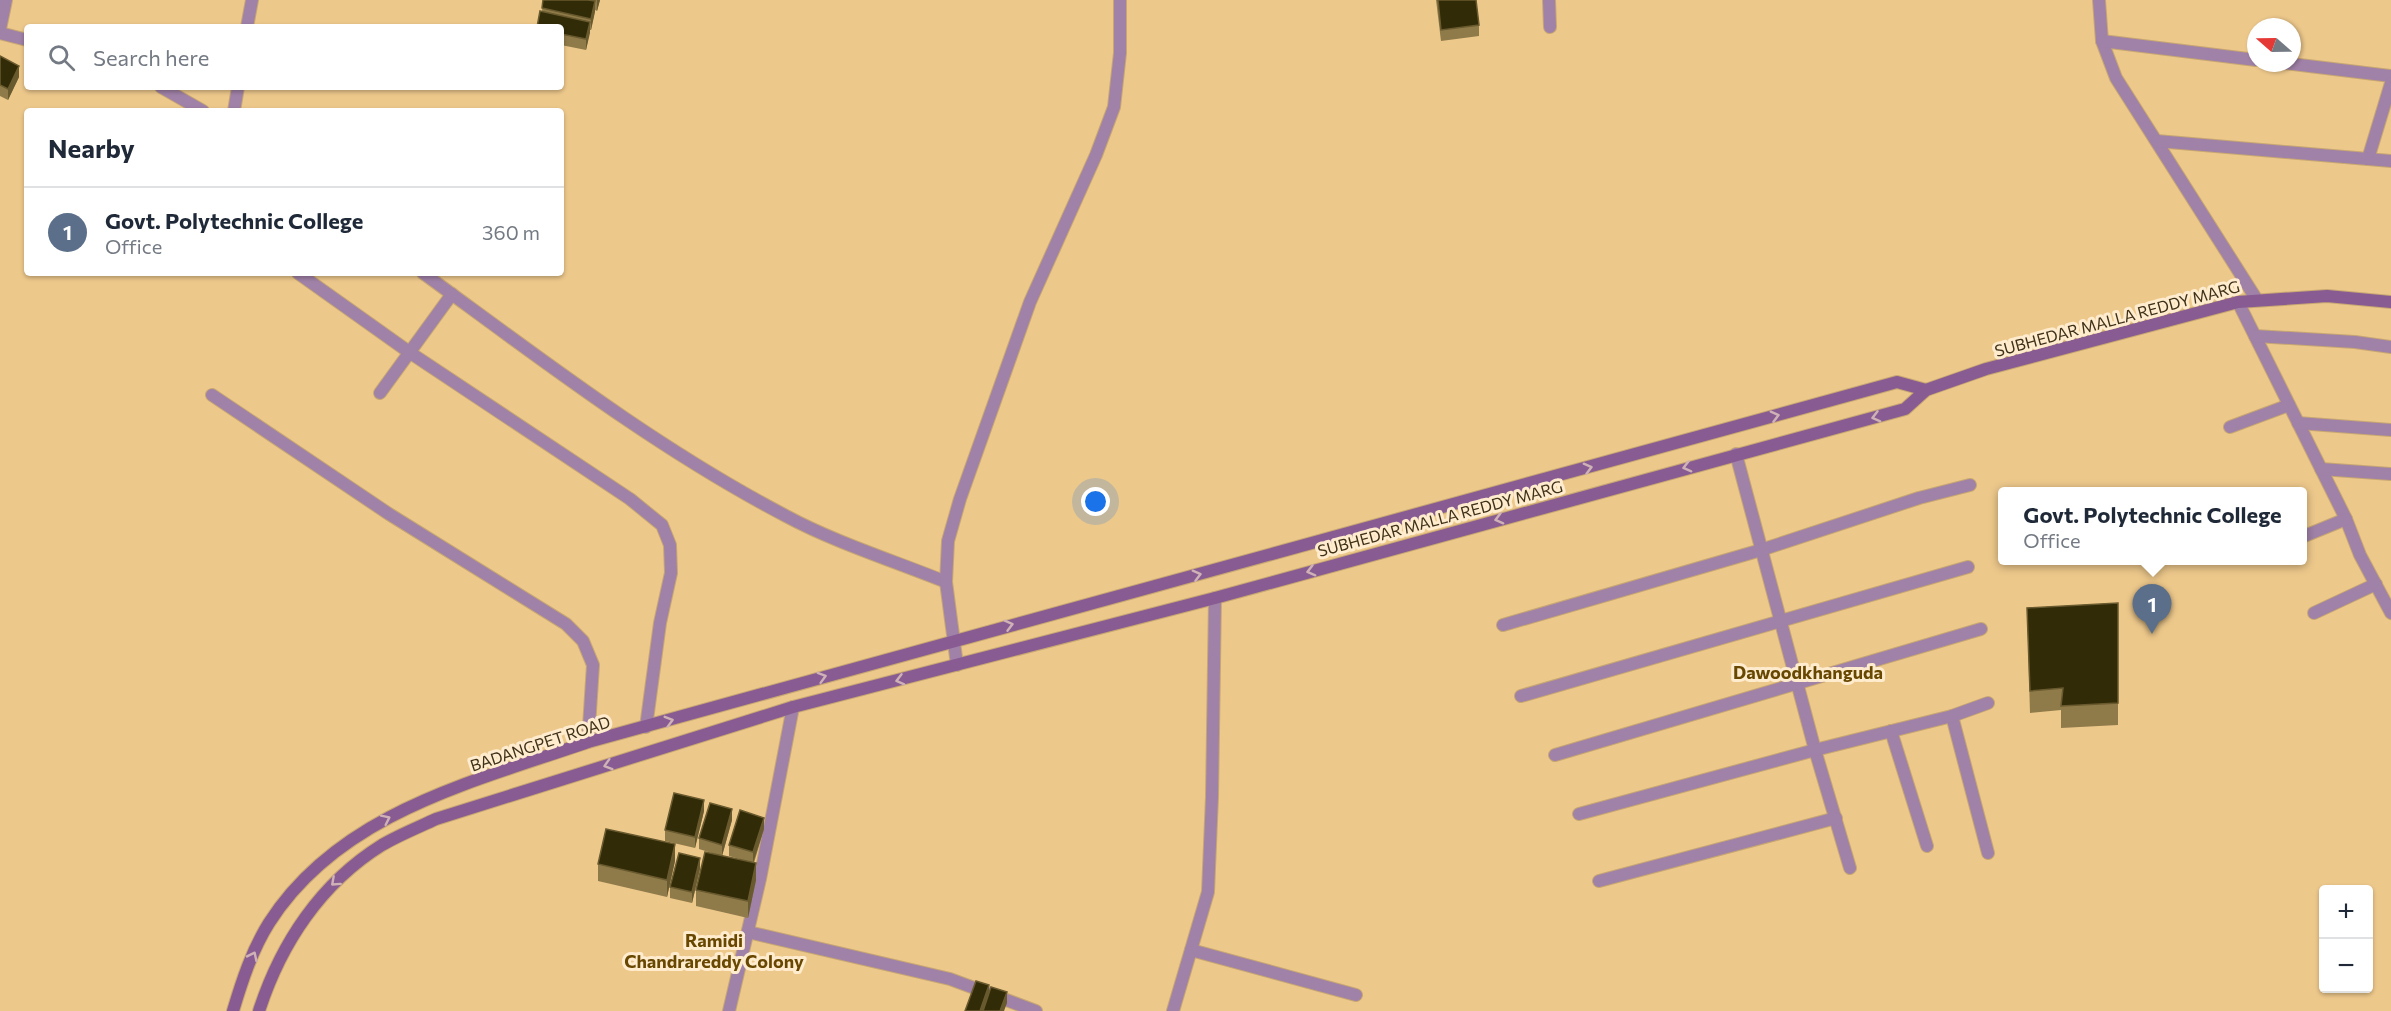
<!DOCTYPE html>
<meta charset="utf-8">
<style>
:root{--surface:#fff;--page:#f6f6f7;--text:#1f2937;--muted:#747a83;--line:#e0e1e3;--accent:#185dc8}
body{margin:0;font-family:Commissioner,sans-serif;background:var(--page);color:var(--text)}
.controls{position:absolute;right:18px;bottom:18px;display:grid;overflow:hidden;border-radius:6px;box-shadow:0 2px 4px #0004}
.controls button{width:54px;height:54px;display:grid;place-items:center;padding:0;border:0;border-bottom:2px solid var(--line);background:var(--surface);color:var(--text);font:30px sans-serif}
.compass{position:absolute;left:2247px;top:18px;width:54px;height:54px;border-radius:50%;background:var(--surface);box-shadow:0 2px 4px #0004;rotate:290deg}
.you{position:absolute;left:1096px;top:502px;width:21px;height:21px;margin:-15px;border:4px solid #fff;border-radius:50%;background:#1a73e8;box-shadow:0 0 0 9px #1a73e833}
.badge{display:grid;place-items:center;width:39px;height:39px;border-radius:50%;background:var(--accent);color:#fff;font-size:20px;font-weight:700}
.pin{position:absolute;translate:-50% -50px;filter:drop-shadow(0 2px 3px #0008)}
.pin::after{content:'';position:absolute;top:32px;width:21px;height:18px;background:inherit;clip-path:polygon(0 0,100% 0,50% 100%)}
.popup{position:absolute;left:1998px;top:487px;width:309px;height:78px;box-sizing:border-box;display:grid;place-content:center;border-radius:6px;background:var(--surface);filter:drop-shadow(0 2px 4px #0005);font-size:20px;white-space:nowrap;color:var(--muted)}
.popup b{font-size:22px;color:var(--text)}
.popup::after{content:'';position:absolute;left:50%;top:100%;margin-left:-12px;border:12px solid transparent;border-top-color:var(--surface)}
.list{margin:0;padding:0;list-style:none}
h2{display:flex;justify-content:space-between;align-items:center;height:78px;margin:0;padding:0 24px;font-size:26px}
h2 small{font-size:20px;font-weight:400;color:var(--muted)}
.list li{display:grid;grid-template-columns:39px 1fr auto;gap:18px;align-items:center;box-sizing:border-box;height:90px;padding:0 24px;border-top:2px solid var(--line)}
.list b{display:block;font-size:22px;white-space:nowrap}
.list p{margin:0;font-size:20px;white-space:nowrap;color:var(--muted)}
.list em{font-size:20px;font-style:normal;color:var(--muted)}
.icon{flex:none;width:33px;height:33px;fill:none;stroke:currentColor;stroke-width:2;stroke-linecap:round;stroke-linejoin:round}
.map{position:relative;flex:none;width:2391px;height:1011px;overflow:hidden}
.search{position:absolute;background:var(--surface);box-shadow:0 2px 4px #0004;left:24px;top:24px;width:540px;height:66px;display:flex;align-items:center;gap:15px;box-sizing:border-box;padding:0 21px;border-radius:6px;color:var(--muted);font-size:22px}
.panel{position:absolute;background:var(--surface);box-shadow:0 2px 4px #0004;left:24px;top:108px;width:540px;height:168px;border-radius:6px}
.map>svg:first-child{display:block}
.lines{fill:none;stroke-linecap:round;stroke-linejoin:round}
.street-casing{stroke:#c7a772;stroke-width:14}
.secondary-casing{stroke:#c7a772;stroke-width:14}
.street{stroke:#a081a7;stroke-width:12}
.secondary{stroke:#885b93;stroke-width:12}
.wall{fill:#8f7a49}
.shaded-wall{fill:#695a2f}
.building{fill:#312b07;stroke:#695a2f;stroke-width:1.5}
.oneway{stroke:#cfb2b6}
.labels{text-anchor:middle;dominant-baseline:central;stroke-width:6;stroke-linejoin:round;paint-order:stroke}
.street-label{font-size:16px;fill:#3f3118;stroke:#ffecce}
.neighbourhood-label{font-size:18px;font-weight:bold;fill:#684801;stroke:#ffecce}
</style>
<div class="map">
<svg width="2391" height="1011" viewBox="0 0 2391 1011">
<rect width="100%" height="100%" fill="#edc88b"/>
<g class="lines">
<defs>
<g id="street">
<polyline points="1549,0 1550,27"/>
<polyline points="2099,0 2102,41 2116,78 2257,300"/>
<polyline points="247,27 252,0"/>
<polyline points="0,29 6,0"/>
<polyline points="0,33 27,40"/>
<polyline points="2102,41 2256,60"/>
<polyline points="2284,63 2391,76"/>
<polyline points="2391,83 2368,159 2391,161"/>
<polyline points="161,87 203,111"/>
<polyline points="234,111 238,87"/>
<polyline points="2157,141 2368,159"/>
<polyline points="298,273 409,352 630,499 662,525 670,545 671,573 660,623 646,727"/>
<path d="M 423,273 C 541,359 656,448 786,516 C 834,542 894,561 946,582"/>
<polyline points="2238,302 2346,519 2360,555 2391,613"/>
<polyline points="2255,336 2355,342 2391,347"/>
<polyline points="380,393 452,294"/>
<polyline points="212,395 389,514 566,624 583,641 593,665 588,742"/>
<polyline points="2298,423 2391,430"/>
<polyline points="2230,427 2289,405"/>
<polyline points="1736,454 1815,750 1850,868"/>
<polyline points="2321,469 2391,474"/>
<polyline points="2302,537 2346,519"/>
<polyline points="2314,613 2376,584"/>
<polyline points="1503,625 1761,550 1919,498 1970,485"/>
<polyline points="957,665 946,582 948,541 960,499 1030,302 1096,155 1114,107 1120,53 1120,0"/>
<polyline points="1521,696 1968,567"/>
<polyline points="1952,716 1988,853"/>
<polyline points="1891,731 1927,846"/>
<polyline points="1555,755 1981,629"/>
<polyline points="1579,814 1815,750 1952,716 1988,703"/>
<polyline points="1599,881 1836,818"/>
<polyline points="748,932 950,979 1036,1011"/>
<polyline points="1191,950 1356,995"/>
<polyline points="729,1011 760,879 793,707"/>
<polyline points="1173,1011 1208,892 1212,797 1215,598"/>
</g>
<g id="secondary">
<path d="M 233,1011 C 242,981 252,950 269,923 C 339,813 473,782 588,742 L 1897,382 L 1926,390"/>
<path d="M 259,1011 C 281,943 321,883 382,845 C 399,835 419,827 436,819 L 793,707 L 1215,598 L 1905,409 L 1926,390 L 1986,369 L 2238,302 L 2327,296 L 2391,302"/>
</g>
</defs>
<use href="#street" class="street-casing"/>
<use href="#secondary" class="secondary-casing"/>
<use href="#street" class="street"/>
<use href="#secondary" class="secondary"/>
</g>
<g class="wall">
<polygon points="543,0 600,0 597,11 595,10 591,30 590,30 586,50 561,45 561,27 542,12"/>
<polygon points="1436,0 1476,0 1479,25 1479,36 1441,41"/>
<polygon points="0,56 19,77 8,100 0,96"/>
<polygon points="2118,603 2118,725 2061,728 2061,710 2030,713 2027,608"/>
<polygon points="704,811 695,848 665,841 665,830"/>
<polygon points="732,820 722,856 743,860 729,856 729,845 764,829 754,863 756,880 748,918 696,906 696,890 721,856 699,849 699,838"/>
<polygon points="675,861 667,897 598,881 598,864"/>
<polygon points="700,869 692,903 670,898 670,887"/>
</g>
<g class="shaded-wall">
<polygon points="597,0 600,0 597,11"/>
<polygon points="595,1 595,12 591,30 591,19"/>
<polygon points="590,22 590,33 586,50 586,39"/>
<polygon points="19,66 19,77 8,100 8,89"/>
<polygon points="704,800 704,811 695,848 695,837"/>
<polygon points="732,809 732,820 722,856 722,845"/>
<polygon points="764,818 764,829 753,863 753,852"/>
<polygon points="675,844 675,861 667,897 667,880"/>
<polygon points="700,858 700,869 692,903 692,892"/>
<polygon points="756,863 756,880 748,918 748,901"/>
<polygon points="989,985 989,996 984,1011 980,1011"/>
<polygon points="1007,992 1007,1003 1004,1011 1000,1011"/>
</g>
<g class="building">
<polygon points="543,0 588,0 595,1 591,19 542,8"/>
<polygon points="1438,0 1476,0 1479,25 1441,30"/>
<polygon points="540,11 590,22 586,39 561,34 561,27 537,27"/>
<polygon points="0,56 19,66 8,89 0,85"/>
<polygon points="2118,603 2118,703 2061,706 2063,688 2030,691 2027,608"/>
<polygon points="674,793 704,800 695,837 665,830"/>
<polygon points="710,803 732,809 722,845 699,838"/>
<polygon points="740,810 764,818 753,852 729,845"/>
<polygon points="606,829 675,844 667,880 598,864"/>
<polygon points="705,852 756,863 748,901 696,890"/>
<polygon points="679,853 700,858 692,892 670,887"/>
<polygon points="976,981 989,985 980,1011 965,1011"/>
<polygon points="991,987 1007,992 1000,1011 983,1011"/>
</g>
<defs><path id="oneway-chevron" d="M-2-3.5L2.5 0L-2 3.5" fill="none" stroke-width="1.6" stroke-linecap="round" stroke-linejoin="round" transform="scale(1.5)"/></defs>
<g class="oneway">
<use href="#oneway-chevron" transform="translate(1775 416) rotate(-15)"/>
<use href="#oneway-chevron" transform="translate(1876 417) rotate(165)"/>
<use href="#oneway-chevron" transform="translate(1687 467) rotate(165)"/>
<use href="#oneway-chevron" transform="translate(1588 468) rotate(-15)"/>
<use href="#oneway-chevron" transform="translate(1499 519) rotate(165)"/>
<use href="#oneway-chevron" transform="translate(1311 571) rotate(165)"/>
<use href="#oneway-chevron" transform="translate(1197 575) rotate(-15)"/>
<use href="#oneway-chevron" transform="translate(1009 625) rotate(-15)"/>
<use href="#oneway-chevron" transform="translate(822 677) rotate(-16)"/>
<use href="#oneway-chevron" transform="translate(900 680) rotate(165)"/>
<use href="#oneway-chevron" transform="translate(669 721) rotate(-16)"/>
<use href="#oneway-chevron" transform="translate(608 765) rotate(163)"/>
<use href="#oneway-chevron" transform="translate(386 819) rotate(-26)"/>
<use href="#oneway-chevron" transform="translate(335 882) rotate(138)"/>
<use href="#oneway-chevron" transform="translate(253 956) rotate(-64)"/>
</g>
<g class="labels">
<g class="street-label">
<text transform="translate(2117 318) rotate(-15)">SUBHEDAR MALLA REDDY MARG</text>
<text transform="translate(1440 518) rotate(-15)">SUBHEDAR MALLA REDDY MARG</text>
<text transform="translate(540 743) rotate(-18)">BADANGPET ROAD</text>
</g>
<g class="neighbourhood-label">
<text x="1808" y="672">Dawoodkhanguda</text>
<text x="714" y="940">Ramidi<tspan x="714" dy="21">Chandrareddy Colony</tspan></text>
</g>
</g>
</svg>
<div class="controls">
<button>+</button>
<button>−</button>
</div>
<svg class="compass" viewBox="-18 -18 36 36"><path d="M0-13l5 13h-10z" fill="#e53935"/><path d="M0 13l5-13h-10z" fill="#747a83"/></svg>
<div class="you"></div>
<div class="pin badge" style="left:2152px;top:634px;background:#5c6f8a">1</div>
<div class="popup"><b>Govt. Polytechnic College</b>Office</div>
<div class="search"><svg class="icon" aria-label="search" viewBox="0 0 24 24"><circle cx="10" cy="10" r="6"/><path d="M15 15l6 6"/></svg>Search here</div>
<section class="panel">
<h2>Nearby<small></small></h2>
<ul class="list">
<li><span class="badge" style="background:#5c6f8a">1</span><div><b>Govt. Polytechnic College</b><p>Office</p></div><em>360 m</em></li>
</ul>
</section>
</div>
